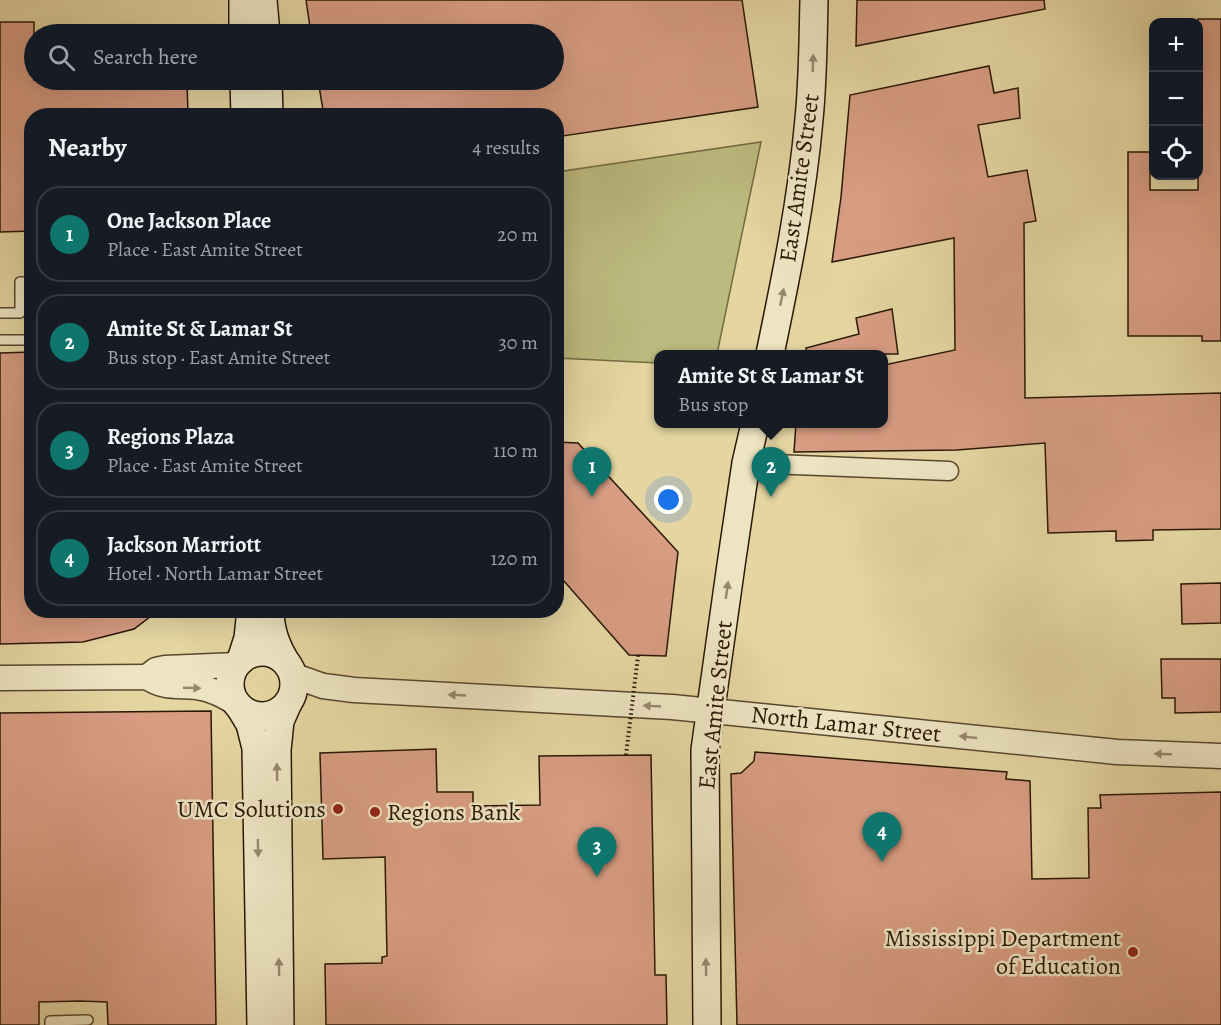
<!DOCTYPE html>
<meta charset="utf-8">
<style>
:root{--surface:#171b24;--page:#20242c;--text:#f1f3f6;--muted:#9ea1a6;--line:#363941;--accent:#0f766e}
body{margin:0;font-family:Alegreya,serif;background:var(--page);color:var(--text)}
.controls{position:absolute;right:18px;top:18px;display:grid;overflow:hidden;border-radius:12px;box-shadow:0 6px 24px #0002}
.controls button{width:54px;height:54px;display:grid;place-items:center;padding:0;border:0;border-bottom:2px solid var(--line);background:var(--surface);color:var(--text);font:30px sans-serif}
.you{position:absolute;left:669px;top:500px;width:21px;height:21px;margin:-15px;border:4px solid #fff;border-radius:50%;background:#1a73e8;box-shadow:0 0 0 9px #1a73e833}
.badge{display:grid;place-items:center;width:39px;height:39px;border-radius:50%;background:var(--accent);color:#fff;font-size:20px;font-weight:700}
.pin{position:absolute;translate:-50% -50px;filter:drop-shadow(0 2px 3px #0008)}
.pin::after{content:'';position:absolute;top:32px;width:21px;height:18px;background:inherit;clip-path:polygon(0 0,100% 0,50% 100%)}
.popup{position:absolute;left:654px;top:350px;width:234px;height:78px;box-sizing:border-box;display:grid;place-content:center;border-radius:12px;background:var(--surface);filter:drop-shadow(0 2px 4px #0005);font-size:20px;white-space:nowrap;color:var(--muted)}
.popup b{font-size:22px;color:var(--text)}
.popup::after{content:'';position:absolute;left:50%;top:100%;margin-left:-12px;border:12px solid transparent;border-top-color:var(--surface)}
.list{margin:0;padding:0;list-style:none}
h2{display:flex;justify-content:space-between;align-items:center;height:78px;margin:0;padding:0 24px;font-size:26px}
h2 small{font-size:20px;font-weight:400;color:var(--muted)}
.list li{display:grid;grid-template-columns:39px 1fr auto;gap:18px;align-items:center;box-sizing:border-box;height:96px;margin:0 12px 12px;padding:0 12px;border:2px solid var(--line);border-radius:24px}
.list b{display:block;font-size:22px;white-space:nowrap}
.list p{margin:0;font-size:20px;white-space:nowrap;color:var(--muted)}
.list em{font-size:20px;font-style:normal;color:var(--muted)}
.icon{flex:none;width:33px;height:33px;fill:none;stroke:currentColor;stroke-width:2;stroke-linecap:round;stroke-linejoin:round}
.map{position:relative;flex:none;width:1221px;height:1025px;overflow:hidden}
.search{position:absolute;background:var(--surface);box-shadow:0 6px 24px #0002;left:24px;top:24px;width:540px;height:66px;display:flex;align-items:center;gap:15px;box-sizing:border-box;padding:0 21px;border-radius:33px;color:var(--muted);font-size:22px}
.panel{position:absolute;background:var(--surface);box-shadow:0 6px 24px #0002;left:24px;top:108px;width:540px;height:510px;border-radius:24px}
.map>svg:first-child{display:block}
.green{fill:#bcbb7f;stroke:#736a42;stroke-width:1.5}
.building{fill:#d79c82;stroke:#2a1806;stroke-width:1.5}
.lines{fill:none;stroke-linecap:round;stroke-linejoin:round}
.service-casing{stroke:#58472d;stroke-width:12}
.minor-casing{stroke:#58472d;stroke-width:21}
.tertiary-casing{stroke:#58472d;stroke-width:27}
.secondary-casing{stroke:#2a1806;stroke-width:30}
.service{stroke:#ede4c2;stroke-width:9}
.minor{stroke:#ede4c2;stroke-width:18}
.tertiary{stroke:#ede4c2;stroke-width:24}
.secondary{stroke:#ede4c2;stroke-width:27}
.path-bridge{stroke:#2a1806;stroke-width:4;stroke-dasharray:1.5 3;stroke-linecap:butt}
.oneway{fill:#95886d}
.poi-dot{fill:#8f2418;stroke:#ede4c2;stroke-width:2}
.labels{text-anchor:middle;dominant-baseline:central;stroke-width:5;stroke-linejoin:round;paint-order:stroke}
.street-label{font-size:24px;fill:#2a1806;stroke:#ede4c2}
.poi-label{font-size:24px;fill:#2a1806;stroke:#ede4c2;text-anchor:end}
</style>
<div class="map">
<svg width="1221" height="1025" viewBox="0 0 1221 1025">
<rect width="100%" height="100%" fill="#e4d5a1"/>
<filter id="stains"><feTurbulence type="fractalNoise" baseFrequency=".00333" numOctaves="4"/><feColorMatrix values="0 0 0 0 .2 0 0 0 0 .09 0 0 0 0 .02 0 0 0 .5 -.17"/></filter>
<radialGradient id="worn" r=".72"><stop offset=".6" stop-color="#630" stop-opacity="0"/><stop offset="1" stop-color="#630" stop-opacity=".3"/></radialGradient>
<polygon class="green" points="761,142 717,354 658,354 658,363 557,358 557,172"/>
<g class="building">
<polygon points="306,0 742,0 758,107 556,137 556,116 324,116 318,80 554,80 554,34 311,34"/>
<polygon points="857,0 1044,0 1045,9 856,46"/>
<polygon points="1198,19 1221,19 1221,341 1202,341 1202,336 1128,336 1128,152 1150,152 1150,190 1198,190"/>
<polygon points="0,22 34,22 34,80 187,80 188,116 32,116 32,231 0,232"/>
<polygon points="989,66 994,93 1018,88 1020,118 978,125 988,177 1027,170 1036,221 1024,223 1025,398 1221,393 1221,529 1153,530 1153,540 1116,541 1116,531 1048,533 1045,443 957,450 794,452 796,423 884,423 884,365 955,350 954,238 832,262 841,197 850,95"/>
<polygon points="892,309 898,354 806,354 806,348 859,334 856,318"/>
<polygon points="32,352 32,610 159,610 134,629 83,642 0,644 0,353"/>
<polygon points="556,442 578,443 678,552 666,656 629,655 556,572"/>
<polygon points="1221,583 1221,623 1182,624 1181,584"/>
<polygon points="1161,659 1221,659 1221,712 1175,713 1175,698 1162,698"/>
<polygon points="211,711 216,1025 108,1025 107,1002 80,1001 39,1002 39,1025 0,1025 0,713"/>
<polygon points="436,749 437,792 473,792 473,806 540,805 539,756 651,755 655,975 666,975 667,1025 326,1025 325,964 382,963 382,957 387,956 385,857 323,859 320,753"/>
<polygon points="755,752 1007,772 1006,779 1030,781 1032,879 1089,878 1088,808 1101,808 1100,795 1221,792 1221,1025 737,1025 731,774 741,773 754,761"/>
</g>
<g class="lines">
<defs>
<g id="service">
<polyline points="0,313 20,313 20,282 32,282"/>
<polyline points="0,340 32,340"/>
<polyline points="50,1025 50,1021 88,1020"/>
</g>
<polyline id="minor" points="746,463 949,471"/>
<g id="tertiary">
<polyline points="292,675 323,686 354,690 672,707 1117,752 1221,756"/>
<polyline points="147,677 156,670 165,668 237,665"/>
<path d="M 0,678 L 147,677 C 164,689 178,685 197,687 C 212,689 224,696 236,703"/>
</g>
<g id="secondary">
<polyline points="243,0 243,34"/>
<polyline points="263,0 266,34"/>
<polyline points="244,80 245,116"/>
<polyline points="268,80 269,116"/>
<path d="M 770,354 C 786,277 802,199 809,119 C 813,80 813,40 814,0"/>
<path d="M 270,610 C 270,631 277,649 288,665"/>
<circle cx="262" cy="684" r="32"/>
<polyline points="241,660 248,638 251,610"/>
<polyline points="241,709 250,724 256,748 261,1025"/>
<polyline points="280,1025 277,750 280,721 288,703"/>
<polyline points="707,1025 705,750 731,565 746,463 755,424"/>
</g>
</defs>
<use href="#service" class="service-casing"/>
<use href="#minor" class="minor-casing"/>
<use href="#tertiary" class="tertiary-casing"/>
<use href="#secondary" class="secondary-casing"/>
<use href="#service" class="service"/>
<use href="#minor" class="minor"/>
<use href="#tertiary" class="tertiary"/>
<use href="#secondary" class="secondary"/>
<polyline class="path-bridge" points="626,755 638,656"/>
</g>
<defs><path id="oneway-solid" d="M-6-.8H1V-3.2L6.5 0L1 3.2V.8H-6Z" transform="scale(1.5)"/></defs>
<g class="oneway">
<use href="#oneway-solid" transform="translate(813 63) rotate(-88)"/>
<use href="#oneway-solid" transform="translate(782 297) rotate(-78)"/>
<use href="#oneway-solid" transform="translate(727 590) rotate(-82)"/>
<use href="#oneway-solid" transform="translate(192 688) rotate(2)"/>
<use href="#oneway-solid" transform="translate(457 695) rotate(-177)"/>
<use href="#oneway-solid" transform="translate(652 706) rotate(-177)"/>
<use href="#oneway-solid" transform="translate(968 737) rotate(-174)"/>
<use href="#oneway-solid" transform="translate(1163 754) rotate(-178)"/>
<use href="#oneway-solid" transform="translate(277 772) rotate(-91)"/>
<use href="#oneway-solid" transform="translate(258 848) rotate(89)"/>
<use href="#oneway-solid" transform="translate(279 967) rotate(-91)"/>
<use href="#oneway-solid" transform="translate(706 967) rotate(-91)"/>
</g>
<g class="poi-dot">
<circle cx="338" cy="809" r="6"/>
<circle cx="375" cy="812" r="6"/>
<circle cx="1133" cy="952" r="6"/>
</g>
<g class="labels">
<g class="street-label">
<text transform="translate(799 178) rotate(-82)">East Amite Street</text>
<text transform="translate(715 705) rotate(-84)">East Amite Street</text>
<text transform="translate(846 724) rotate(6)">North Lamar Street</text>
</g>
<g class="poi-label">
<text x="326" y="809">UMC Solutions</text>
<text x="387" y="812" text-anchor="start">Regions Bank</text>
<text x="1121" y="938">Mississippi Department<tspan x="1121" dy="28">of Education</tspan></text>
</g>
</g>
<rect width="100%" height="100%" filter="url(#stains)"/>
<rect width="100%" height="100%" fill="url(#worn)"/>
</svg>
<div class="controls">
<button>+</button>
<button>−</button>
<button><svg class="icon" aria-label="locate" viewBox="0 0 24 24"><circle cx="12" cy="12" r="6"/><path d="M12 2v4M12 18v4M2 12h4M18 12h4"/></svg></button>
</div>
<div class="you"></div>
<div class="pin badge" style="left:592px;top:497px">1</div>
<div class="pin badge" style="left:771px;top:497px">2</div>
<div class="popup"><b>Amite St &amp; Lamar St</b>Bus stop</div>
<div class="pin badge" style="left:597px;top:877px">3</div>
<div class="pin badge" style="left:882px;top:862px">4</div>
<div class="search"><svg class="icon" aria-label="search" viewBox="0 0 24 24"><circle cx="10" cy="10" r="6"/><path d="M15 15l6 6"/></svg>Search here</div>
<section class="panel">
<h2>Nearby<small>4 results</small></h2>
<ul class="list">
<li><span class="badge">1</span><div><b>One Jackson Place</b><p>Place · East Amite Street</p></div><em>20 m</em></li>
<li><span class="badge">2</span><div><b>Amite St &amp; Lamar St</b><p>Bus stop · East Amite Street</p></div><em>30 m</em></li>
<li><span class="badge">3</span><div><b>Regions Plaza</b><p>Place · East Amite Street</p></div><em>110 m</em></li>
<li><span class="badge">4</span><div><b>Jackson Marriott</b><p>Hotel · North Lamar Street</p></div><em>120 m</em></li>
</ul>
</section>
</div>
